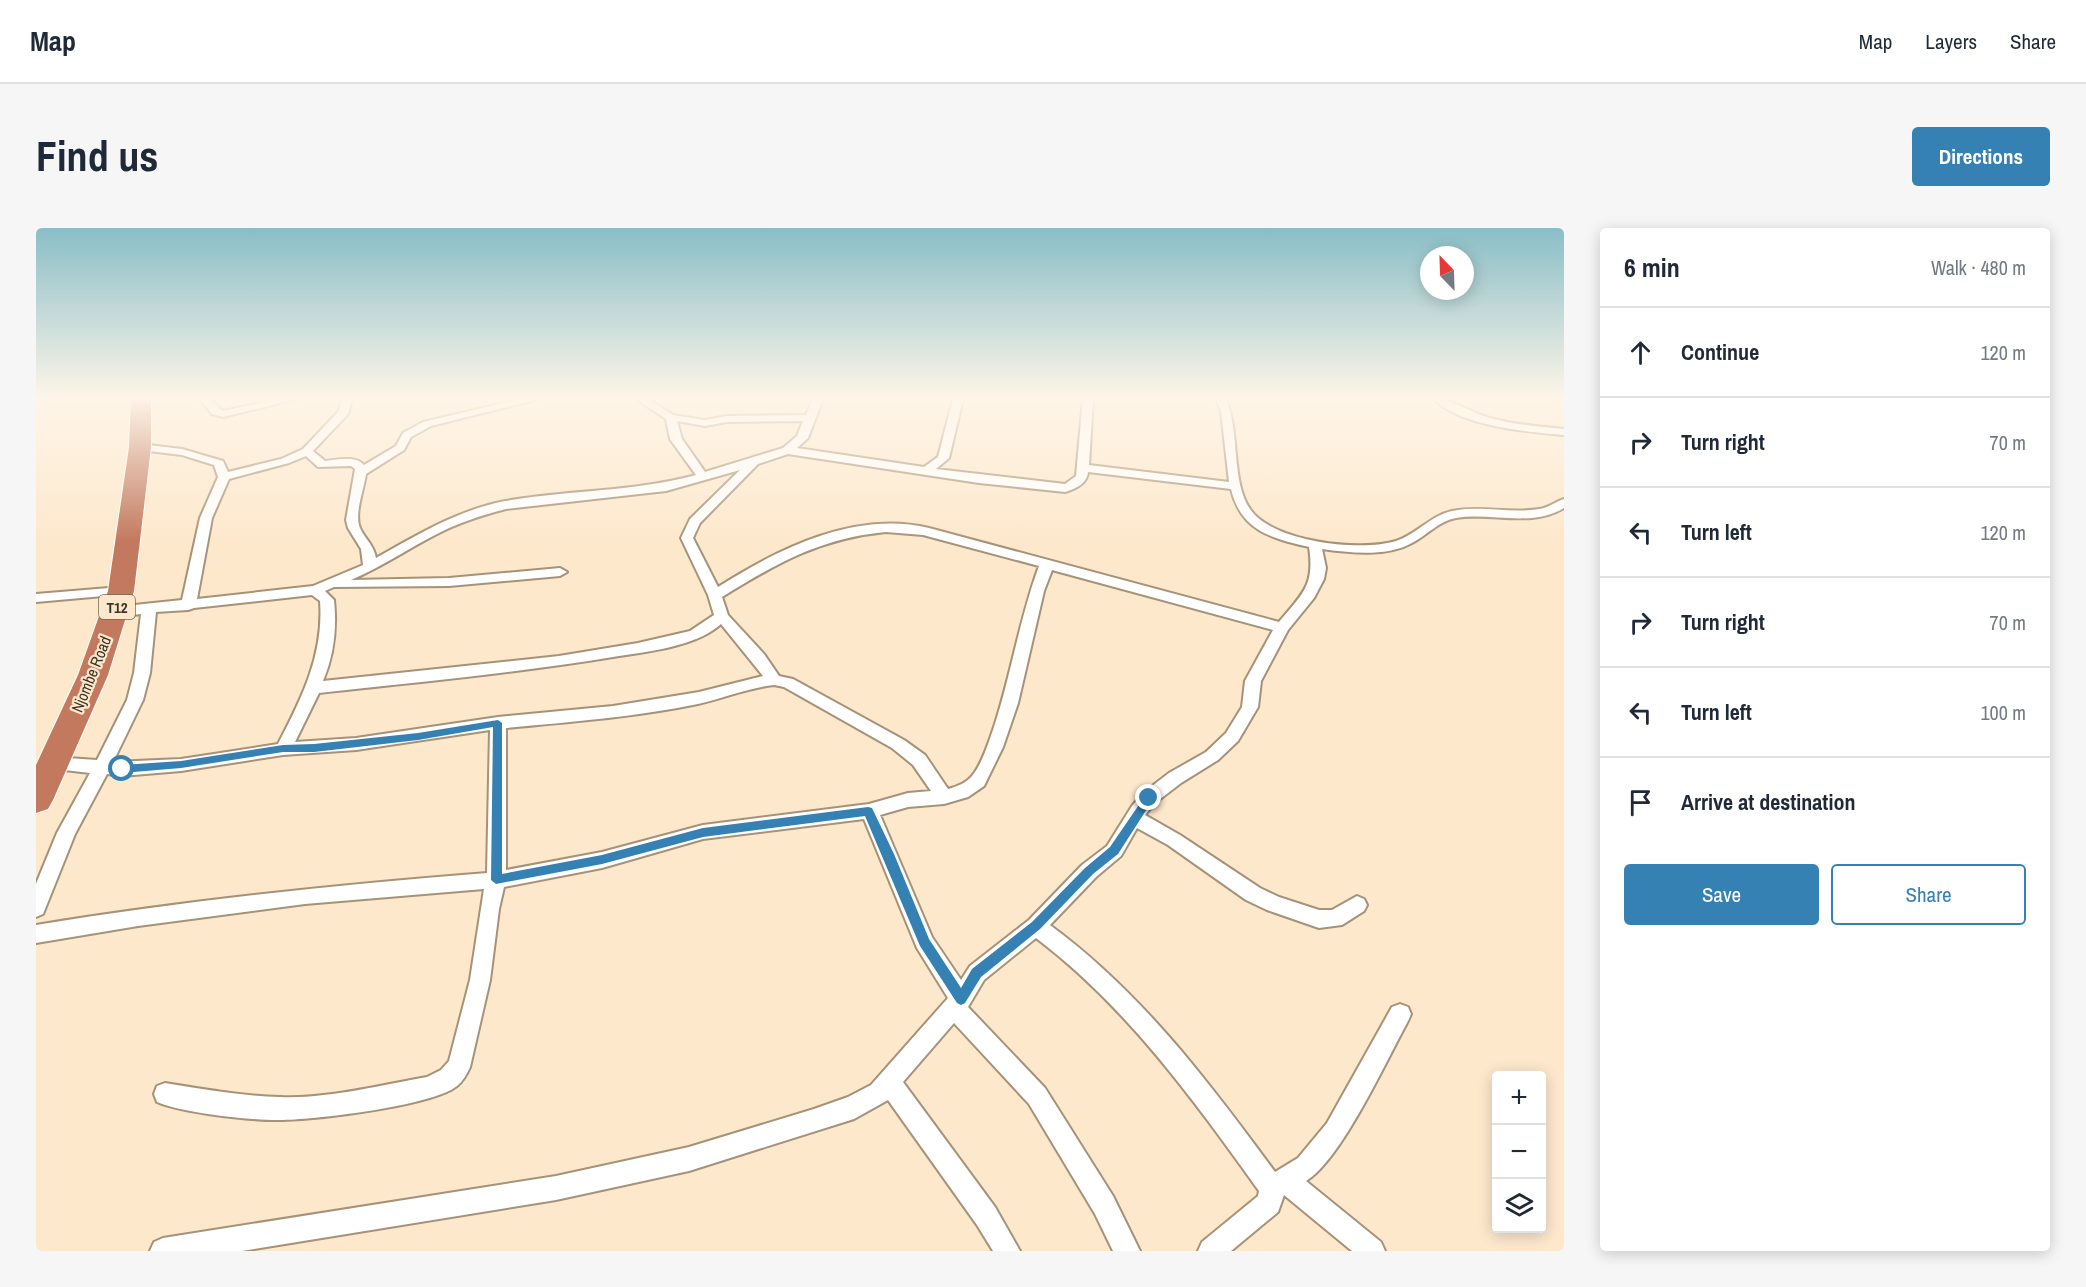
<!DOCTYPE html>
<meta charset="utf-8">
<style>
:root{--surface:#fff;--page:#f6f6f7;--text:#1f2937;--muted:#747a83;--line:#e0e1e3;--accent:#3581b4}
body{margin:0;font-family:"Archivo Narrow",sans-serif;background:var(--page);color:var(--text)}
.controls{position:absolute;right:18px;bottom:18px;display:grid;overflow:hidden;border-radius:6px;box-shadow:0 3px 15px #0003}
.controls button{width:54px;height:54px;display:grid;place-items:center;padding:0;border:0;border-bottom:2px solid var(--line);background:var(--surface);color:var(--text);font:30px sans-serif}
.compass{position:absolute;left:1384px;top:18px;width:54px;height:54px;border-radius:50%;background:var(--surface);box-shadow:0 3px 15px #0003;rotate:337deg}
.stop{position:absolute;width:18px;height:18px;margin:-14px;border:4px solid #3581b4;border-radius:50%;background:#fff}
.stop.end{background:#3581b4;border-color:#fff;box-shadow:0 2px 6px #0008}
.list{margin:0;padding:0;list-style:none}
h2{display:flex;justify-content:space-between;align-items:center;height:78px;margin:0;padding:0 24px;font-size:26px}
h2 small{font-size:20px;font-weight:400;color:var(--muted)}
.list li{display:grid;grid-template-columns:39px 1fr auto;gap:18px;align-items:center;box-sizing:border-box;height:90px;padding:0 24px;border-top:2px solid var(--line)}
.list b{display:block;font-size:22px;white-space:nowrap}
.list em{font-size:20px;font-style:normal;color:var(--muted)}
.actions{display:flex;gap:12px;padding:18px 24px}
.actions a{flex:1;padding:14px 0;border:2px solid var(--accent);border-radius:6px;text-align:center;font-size:21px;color:var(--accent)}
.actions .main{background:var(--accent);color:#fff}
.icon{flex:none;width:33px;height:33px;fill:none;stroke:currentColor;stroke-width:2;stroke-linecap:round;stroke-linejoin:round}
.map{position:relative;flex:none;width:1528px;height:1023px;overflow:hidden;border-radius:6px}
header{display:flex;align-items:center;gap:36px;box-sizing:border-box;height:84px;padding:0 30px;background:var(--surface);border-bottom:2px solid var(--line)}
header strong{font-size:28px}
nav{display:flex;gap:33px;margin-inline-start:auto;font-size:21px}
.intro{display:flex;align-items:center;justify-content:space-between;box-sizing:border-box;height:144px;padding:0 36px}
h1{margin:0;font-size:42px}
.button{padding:15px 27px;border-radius:6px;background:var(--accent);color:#fff;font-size:21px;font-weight:700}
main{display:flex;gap:36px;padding:0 36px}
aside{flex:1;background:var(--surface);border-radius:6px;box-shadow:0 3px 15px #0003}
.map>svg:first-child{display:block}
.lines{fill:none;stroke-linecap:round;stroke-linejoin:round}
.street-casing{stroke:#a59278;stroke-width:4}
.highway-casing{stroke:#fff;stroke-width:2}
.street{fill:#fff;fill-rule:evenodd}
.highway{fill:#c2795e;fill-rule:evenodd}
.route{fill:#3581b4}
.labels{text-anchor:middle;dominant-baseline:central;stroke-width:4.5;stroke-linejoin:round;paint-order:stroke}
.shield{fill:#fde8cc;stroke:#766a5a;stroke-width:1.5}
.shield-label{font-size:15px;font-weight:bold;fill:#3c3429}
.street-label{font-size:16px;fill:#3c3429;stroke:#fde8cc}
</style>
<header>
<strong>Map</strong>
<nav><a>Map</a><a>Layers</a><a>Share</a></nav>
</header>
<div class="intro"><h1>Find us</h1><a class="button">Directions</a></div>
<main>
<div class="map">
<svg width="1528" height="1023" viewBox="0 0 1528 1023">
<rect width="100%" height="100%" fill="#fde8cc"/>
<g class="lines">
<defs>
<g id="street">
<polygon points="164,171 174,171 187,183 242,171 261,171 187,189 176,186"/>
<path d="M 306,171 L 316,171 L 312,186 L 277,223 L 289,233 C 301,232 319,227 328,237 L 360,218 L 367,205 L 387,194 L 485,171 L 503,171 L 395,198 L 375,209 L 368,222 L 330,246 C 328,261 318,286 324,300 C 329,311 338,317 340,330 C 381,307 422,282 469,273 C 532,262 597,264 660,247 L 634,211 L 630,191 L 600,171 L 612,171 L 637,187 L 669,192 L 691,188 L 770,187 L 777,171 L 787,171 L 772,210 L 761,220 L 888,239 L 902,229 L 917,171 L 927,171 L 913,230 L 900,241 L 1029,256 L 1040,248 L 1047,171 L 1057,171 L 1053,237 L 1193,254 L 1185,183 L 1180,171 L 1190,171 C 1204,203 1195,254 1214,281 C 1236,314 1325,324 1360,313 C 1381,306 1394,288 1416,283 C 1444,277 1474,286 1503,281 C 1512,280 1519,274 1528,271 L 1528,280 C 1495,300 1456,284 1420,290 C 1403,293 1391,307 1376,315 C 1351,329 1315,325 1286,321 L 1290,340 L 1288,351 L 1278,370 L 1252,402 L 1225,453 L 1222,479 L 1202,513 L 1182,532 L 1145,555 L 1119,575 L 1109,587 L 1144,607 L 1224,660 L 1243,669 L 1283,682 L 1296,682 L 1321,668 L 1328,671 L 1331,677 L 1328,683 L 1306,697 L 1283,700 L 1231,682 L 1210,672 L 1132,617 L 1101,600 L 1085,628 L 1060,649 L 1014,697 C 1106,765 1172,853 1239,944 L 1262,930 L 1291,895 L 1356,779 L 1364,776 L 1372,779 L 1375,786 L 1372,793 C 1350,833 1305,932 1270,953 L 1345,1014 L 1349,1023 L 1316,1023 L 1248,967 L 1242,984 L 1195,1023 L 1162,1023 L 1166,1014 L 1222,968 L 1223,963 C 1157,871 1091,779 1000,710 L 948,752 L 932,779 L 1009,860 L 1077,968 L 1104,1023 L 1077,1023 L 1059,986 L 993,876 L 918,795 L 867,854 L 959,979 L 984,1023 L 957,1023 L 941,997 L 852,872 L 818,891 L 653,943 L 520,972 L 206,1023 L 114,1023 L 118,1014 L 127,1010 L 520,948 L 653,919 L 778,881 L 812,869 L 835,857 L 912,770 L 881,720 L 828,591 L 667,611 L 566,640 L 468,659 L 463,681 L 454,752 L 434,839 C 431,846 427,853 421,858 C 396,878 283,891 247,892 C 219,893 146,885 121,874 L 118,866 L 121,858 L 129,855 C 167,861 205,868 244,869 C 291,871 345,857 391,849 L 405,842 L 413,833 L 434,752 L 448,661 L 269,676 L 102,698 L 0,715 L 0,697 C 151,672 298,657 451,645 L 454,502 L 320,522 L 247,527 L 145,543 L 86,548 L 71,546 L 39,606 L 7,686 L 0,689 L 0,656 L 21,605 L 54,545 L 11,540 L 9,535 L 11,530 L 17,529 L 61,532 L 91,472 L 98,445 L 105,386 L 79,389 L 72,384 L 79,379 L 146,372 L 164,290 L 182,249 L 178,237 L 146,227 L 104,222 L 98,219 L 104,216 L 146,221 L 187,233 L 192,244 L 245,231 L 267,221 L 303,183 ZM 641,193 L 669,198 L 691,194 L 767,193 L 761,208 L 747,220 L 669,244 L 646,211 ZM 752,226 L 943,255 L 1029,264 C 1039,261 1051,256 1052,244 L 1195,261 C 1205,303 1235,310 1273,319 C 1279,358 1266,366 1243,394 L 893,300 C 819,282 742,321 682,359 L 657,310 L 664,295 L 722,236 ZM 270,228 L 282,239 L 315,238 L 319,241 L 310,292 L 312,300 L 325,321 L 327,337 L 277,358 L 161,371 L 176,290 L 193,251 L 253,235 ZM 704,242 L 654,291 L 645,310 L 672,367 L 678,387 L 654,403 L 602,415 L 523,428 L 287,453 C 298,427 301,400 298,372 L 289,363 L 298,359 L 413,358 L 524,348 L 531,344 L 524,340 L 413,350 L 315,352 C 346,339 373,320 403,305 C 424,294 447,287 470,281 L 630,263 ZM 850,304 L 887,307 L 1003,338 C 983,392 975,448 957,502 C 952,516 946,536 936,548 C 930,555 920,559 912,561 L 889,527 L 868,512 L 757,451 L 743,448 L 728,426 L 692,387 L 686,369 C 741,335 785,310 850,304 ZM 1016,342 L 1237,402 L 1209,453 L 1206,479 L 1190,505 L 1170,524 L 1133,545 L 1107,565 L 1096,578 L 1071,618 L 1046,637 L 993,692 L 934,738 L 925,752 L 896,709 L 844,587 L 872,579 L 908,576 L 932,569 L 948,558 L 967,519 L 982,475 L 1008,363 ZM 276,367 L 284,373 C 288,426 266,470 242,516 L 145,531 L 77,534 L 107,472 L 114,445 L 120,384 L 152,382 L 158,380 ZM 685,396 L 727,448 L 663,464 L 577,478 L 462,489 L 320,510 L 259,514 L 283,465 C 381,454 480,445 577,429 C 609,424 660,419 685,396 ZM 738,457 L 748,459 L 856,520 L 877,537 L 895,563 L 872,565 L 833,576 L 667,597 L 566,624 L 470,642 L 470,500 C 534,494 599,489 662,476 C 688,470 712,460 738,457 Z"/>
<path d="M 1398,171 C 1418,171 1435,185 1454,190 C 1478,197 1503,198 1528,201 L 1528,207 C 1492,204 1423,198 1398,171 Z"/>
<polygon points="85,359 90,360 92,363 90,366 0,374 0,366"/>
</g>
<polygon id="highway" points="95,171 115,171 115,219 98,363 72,447 17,572 12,581 0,585 0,537 42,447 72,363 93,219"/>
</defs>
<use href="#street" class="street-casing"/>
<use href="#highway" class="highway-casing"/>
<use href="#street" class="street"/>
<use href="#highway" class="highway"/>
</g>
<linearGradient id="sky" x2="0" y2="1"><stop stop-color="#89bec7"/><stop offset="0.54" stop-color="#fef5e8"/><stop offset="1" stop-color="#fef5e8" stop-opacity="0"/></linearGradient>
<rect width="1528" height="314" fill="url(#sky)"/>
<polygon class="route" points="462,492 466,495 466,646 566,627 667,600 832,579 836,580 858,626 893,711 925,760 936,741 996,694 1049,640 1074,619 1109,568 1113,566 1118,570 1082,626 1057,646 1004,701 945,749 929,775 925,777 921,775 884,718 829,588 667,609 566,636 460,656 455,652 457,499 382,512 278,524 247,524 145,540 86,545 81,541 86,537 145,533 247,517 278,516 382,505"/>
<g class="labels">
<rect class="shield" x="63" y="367" width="36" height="24" rx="4.5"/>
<g class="shield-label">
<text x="81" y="379">T12</text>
</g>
<g class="street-label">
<text transform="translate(55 446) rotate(-68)">Njombe Road</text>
</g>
</g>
</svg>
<div class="controls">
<button>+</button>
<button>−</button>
<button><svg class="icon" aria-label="layers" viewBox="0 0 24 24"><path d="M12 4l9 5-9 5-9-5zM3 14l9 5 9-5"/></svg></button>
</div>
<svg class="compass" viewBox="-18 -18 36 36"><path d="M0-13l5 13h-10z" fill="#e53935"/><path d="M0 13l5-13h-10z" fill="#747a83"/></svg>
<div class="stop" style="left:86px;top:541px"></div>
<div class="stop end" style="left:1113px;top:570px"></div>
</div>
<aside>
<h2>6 min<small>Walk · 480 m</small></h2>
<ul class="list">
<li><svg class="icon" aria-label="ahead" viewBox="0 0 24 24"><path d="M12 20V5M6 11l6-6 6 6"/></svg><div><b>Continue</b></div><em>120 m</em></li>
<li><svg class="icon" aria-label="right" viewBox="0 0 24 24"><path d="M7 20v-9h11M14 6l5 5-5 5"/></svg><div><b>Turn right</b></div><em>70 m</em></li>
<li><svg class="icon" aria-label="left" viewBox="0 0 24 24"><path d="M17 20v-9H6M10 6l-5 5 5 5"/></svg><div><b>Turn left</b></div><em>120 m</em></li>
<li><svg class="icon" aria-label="right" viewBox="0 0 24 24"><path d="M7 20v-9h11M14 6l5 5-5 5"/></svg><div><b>Turn right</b></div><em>70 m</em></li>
<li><svg class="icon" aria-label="left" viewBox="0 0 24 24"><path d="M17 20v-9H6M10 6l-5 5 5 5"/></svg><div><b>Turn left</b></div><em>100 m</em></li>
<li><svg class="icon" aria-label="arrive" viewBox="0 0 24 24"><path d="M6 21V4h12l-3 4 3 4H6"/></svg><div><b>Arrive at destination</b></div></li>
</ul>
<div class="actions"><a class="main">Save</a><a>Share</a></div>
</aside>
</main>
